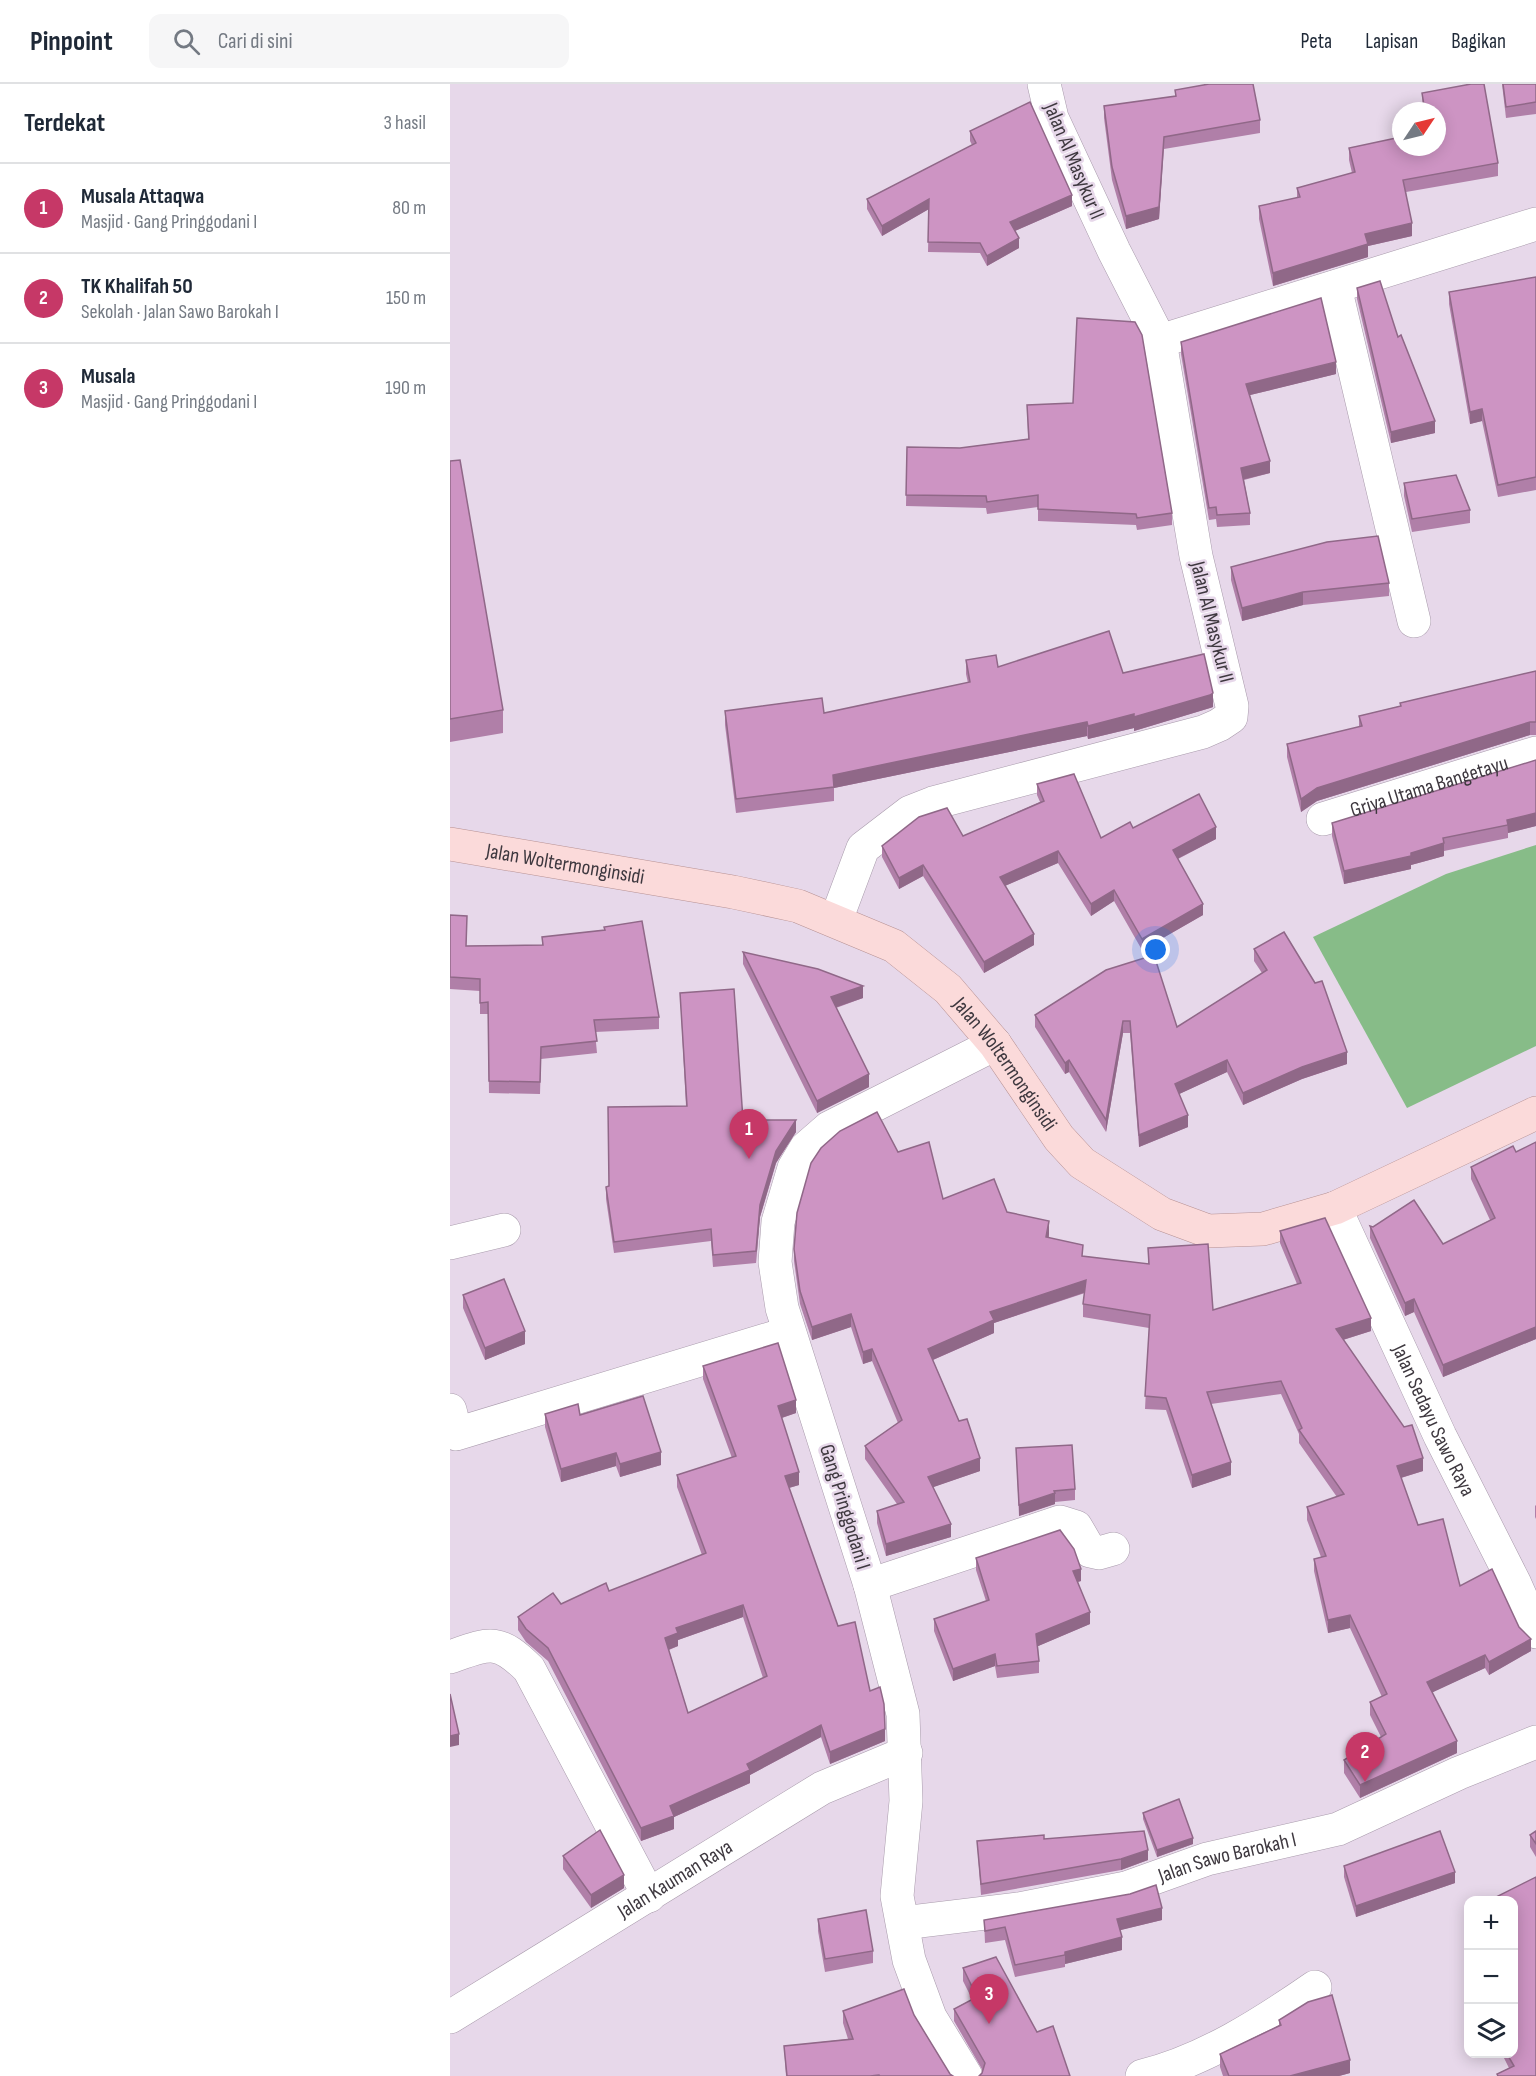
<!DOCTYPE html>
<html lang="id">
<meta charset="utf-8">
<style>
:root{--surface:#fff;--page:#f6f6f7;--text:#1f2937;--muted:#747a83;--line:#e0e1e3;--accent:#c63867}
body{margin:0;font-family:"Sofia Sans Condensed",sans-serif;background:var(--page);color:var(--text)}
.controls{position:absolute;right:18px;bottom:18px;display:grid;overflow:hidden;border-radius:12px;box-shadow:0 3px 15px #0003}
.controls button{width:54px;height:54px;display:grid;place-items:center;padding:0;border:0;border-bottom:2px solid var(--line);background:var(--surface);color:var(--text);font:30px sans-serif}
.compass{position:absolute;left:942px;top:18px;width:54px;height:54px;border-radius:50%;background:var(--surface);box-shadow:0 3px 15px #0003;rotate:55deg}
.you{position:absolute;left:706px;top:866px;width:21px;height:21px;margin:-15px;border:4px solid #fff;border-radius:50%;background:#1a73e8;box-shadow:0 0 0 9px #1a73e833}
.badge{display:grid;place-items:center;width:39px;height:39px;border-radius:50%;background:var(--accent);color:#fff;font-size:20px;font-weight:700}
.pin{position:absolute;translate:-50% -50px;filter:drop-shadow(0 2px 3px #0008)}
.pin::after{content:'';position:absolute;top:32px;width:21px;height:18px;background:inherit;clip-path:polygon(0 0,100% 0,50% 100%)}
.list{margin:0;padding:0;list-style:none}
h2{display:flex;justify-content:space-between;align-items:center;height:78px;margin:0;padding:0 24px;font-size:26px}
h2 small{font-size:20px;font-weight:400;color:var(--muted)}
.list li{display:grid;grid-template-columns:39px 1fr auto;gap:18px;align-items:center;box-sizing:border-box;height:90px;padding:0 24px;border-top:2px solid var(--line)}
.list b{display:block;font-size:22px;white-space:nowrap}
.list p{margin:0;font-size:20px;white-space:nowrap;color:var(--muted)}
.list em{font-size:20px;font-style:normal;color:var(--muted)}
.icon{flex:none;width:33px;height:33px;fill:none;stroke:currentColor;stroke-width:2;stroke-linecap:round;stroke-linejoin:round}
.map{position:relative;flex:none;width:1086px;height:1992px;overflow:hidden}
header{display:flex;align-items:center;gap:36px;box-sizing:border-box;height:84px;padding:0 30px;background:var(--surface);border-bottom:2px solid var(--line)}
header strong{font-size:28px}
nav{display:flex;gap:33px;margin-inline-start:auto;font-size:21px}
.search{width:420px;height:54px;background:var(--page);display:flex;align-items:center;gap:15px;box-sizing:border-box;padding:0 21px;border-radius:12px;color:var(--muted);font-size:22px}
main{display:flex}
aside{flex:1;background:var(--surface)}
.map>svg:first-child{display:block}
.green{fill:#87bc88}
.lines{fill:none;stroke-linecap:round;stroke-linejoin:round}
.minor-casing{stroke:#a99bac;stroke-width:34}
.major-casing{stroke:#b79294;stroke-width:34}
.minor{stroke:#fff;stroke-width:33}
.major{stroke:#fbdada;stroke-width:33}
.wall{fill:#b07fa8;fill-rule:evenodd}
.shaded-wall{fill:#906888}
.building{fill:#cd94c3;stroke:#906888;stroke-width:1.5;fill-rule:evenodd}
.labels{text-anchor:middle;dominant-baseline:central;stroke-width:5;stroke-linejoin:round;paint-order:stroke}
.street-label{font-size:21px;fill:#3e383f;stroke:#e7d8ea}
</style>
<header>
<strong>Pinpoint</strong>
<div class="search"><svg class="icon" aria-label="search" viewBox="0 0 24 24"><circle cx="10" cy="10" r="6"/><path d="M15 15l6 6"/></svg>Cari di sini</div>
<nav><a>Peta</a><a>Lapisan</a><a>Bagikan</a></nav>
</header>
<main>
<aside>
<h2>Terdekat<small>3 hasil</small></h2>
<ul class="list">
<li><span class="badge">1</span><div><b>Musala Attaqwa</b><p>Masjid · Gang Pringgodani I</p></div><em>80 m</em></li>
<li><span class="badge">2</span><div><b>TK Khalifah 50</b><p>Sekolah · Jalan Sawo Barokah I</p></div><em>150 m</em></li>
<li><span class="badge">3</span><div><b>Musala</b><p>Masjid · Gang Pringgodani I</p></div><em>190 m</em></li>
</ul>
</aside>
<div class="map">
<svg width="1086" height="1992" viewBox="0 0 1086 1992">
<rect width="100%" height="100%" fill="#e7d8ea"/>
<polygon class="green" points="1086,761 1086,962 957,1024 863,853 996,790"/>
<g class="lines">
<defs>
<g id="minor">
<polyline points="885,203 964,537"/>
<polyline points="710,257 1086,140"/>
<path id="s1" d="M 873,735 L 1086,669"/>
<polyline points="386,836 413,764 460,728 483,719 753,648 769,641 781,633 782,622 746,472 710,257 664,167 602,34 594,0"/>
<path id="s2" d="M 885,1124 L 990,1352 L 1065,1500 L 1086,1548"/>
<polyline points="0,1159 54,1146"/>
<polyline points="0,1326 6,1350 339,1249"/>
<polyline points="420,1501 610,1438 626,1443 640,1467 649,1469 663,1465"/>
<path d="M 0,1573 C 40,1559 48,1554 79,1585 L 199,1812"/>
<path id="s3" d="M 453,1839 L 569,1825 L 676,1804 L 757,1775 L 888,1745 L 1009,1689 L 1086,1658"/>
<path id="s4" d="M 0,1933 L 372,1704 L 456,1669"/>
<polyline points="516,1992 480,1933 459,1876 447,1812 456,1717 453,1630 420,1501 332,1224 325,1178 328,1138 344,1084 356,1064 379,1044 545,960"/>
<path d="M 692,1992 C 754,1977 813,1939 865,1903"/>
</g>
<g id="major">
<path id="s5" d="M 0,760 L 283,808 L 348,822 L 444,862 L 498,905 L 545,960 L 609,1054 L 632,1079 L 712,1130 L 758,1147 L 813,1145 L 885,1124 L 1086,1029"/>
</g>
</defs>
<use href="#minor" class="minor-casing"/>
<use href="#major" class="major-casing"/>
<use href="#minor" class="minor"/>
<use href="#major" class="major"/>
</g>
<g class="wall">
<polygon points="1052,0 1086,0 1086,30 1056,34"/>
<polygon points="725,6 810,36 810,49 714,65 709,135 676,145 662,96 654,34 654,22 725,12"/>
<polygon points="972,9 1048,79 1048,92 956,108 962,152 918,162 918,173 823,202 809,135 809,122 847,114 847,104 902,89 899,76 899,64 987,63 987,27 973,27"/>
<polygon points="520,47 622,122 565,147 569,164 537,182 530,169 478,168 479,125 432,152 417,125 417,115 522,61 520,57"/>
<polygon points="1086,193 1086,406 1048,413 1032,337 1020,340 999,220 999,208"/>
<polygon points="907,204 985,349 941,359 907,215"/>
<polygon points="731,258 886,290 800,311 820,389 794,396 800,429 800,441 767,443 766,435 759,436 731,270"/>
<polygon points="577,321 722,429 722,441 687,446 686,441 588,437 588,423 537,430 536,424 456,422 457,363 510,364 578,355"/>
<polygon points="0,377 53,626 53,649 0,658"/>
<polygon points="954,399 1020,426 1020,439 962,448 954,412"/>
<polygon points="781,483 939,499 939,512 853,521 792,537 781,496"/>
<polygon points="516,576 548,583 673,589 763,623 760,624 684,647 684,644 638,655 637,652 384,704 384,717 286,729 275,641 275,627 374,629 518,599 516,590"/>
<polygon points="1086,587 1086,651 1080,651 867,717 851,728 837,673 837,660 909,643 909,632 950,622 950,619"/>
<polygon points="1086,676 1086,742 1058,749 1058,754 994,767 994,772 961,781 961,785 894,800 882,752 882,739"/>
<polygon points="587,700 651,754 683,744 766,755 728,775 753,831 692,866 664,817 641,832 608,779 555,802 584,861 534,889 473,792 449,805 432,773 432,762 513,752 590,718 587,711"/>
<polygon points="0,831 17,843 16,862 92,861 92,853 154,846 154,843 209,933 209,945 145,948 147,969 91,975 90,1010 39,1009 38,930 30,930 30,907 0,905"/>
<polygon points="804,865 897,980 852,995 793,1021 777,988 729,1010 738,1043 689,1063 680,949 673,949 656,1048 619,988 615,990 585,943 585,931 656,886 727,943 812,889 804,877"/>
<polygon points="293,868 413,914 386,924 419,1003 367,1029 293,880"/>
<polygon points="230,909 293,1036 346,1048 326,1079 310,1133 306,1179 263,1183 261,1157 164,1169 156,1115 156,1103 159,1102 236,1022"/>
<polygon points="1086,1058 1086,1255 993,1293 964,1228 955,1232 920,1154 920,1142 993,1160 1040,1136 1021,1095 1021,1083 1066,1068"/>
<polygon points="448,1068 493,1115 557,1128 599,1150 599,1154 633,1172 698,1180 698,1164 763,1226 847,1200 830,1159 830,1147 921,1247 893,1256 973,1387 951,1394 968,1441 1010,1502 1069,1543 1081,1567 1039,1591 1035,1584 982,1608 1007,1669 910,1714 894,1689 894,1676 931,1653 920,1631 920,1618 932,1613 900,1544 878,1549 864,1487 864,1475 871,1473 857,1436 857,1423 887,1413 849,1359 849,1350 831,1310 761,1320 781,1391 742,1404 716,1326 695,1325 699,1244 633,1233 633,1220 635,1209 544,1239 544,1249 483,1276 530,1387 483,1403 501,1453 436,1472 427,1439 427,1427 447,1420 415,1375 415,1362 448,1339 422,1277 413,1280 401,1243 362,1256 350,1220 344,1177 344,1165"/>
<polygon points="13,1211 75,1260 35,1276 13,1224"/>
<path d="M 253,1282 L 346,1329 L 332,1334 L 349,1401 L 339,1404 L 388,1542 L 420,1607 L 435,1657 L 380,1680 L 371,1653 L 300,1691 L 300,1699 L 224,1733 L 224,1745 L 191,1757 L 98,1577 L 76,1558 L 68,1546 L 68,1533 L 111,1520 L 159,1507 L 252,1471 L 227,1403 L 227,1391 L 282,1374 L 253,1295 ZM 293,1533 L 313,1594 L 238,1629 L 219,1566 L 228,1562 L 228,1556 Z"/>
<polygon points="95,1330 130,1331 211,1381 170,1393 166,1382 111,1398 95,1343"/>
<polygon points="566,1364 625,1405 625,1416 605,1418 605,1420 569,1432"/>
<polygon points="1086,1421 1086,1435 1085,1433 1085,1422"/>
<polygon points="526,1474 631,1497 628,1498 640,1540 588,1562 589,1577 589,1589 547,1594 545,1582 503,1597 484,1547 484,1535 536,1517 526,1486"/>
<polygon points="693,1729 743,1760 707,1773 693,1735"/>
<polygon points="1086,1747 1086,1773 1080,1763 1080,1751"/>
<polygon points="594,1755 698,1776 671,1786 531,1811 527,1757"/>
<polygon points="113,1772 174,1804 141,1824 113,1785"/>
<polygon points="894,1782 1005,1799 906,1833 894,1793"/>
<polygon points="1086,1793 1086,1992 1047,1992 1047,1990 1059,1984 1052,1970 1064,1970 1064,1816 1044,1816 1044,1814"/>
<polygon points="368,1835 423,1867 423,1879 375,1888 368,1847"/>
<polygon points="534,1836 712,1836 670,1846 672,1866 615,1880 615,1883 565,1893 555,1856 535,1859"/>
<polygon points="513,1884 587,1948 532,1989 533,1987 504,1937 504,1925 522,1915 513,1897"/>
<polygon points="393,1927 464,1931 500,1990 503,1992 336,1992 334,1962 398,1955 393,1939"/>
<polygon points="829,1936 900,1989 889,1992 773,1992 770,1983 770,1970 829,1941"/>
</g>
<g class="shaded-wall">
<polygon points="714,53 709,135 676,145 676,132"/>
<polygon points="622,111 622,122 560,149 560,138"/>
<polygon points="479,115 479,125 432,152 432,142"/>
<polygon points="962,139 962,152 918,162 918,173 823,202 823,189 915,150"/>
<polygon points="569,154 569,164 537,182 537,172"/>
<polygon points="886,278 886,290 796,312 796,300"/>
<polygon points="1032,325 1032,337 1020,340 1020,328"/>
<polygon points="985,337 985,349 941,359 941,348"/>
<polygon points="820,377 820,389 791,396 791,384"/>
<polygon points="853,508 853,521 792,537 792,524"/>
<polygon points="763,609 763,623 760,624 684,647 684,633"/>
<polygon points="684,630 684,644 638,655 638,642"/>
<polygon points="637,638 637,652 384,704 383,691"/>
<polygon points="1080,638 1080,651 867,717 851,728 851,715 867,704"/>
<polygon points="1086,729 1086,742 1058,749 1057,736"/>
<polygon points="766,743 766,755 723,777 723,766"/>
<polygon points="994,759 994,772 961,781 961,785 894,800 894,787"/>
<polygon points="608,767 608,779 550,804 550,793"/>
<polygon points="473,781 473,792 449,805 449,794"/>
<polygon points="664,806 664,817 641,832 641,820"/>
<polygon points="753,820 753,831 692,866 692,855"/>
<polygon points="584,850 584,861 534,889 534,878"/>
<polygon points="413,902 413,914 381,925 381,913"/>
<polygon points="673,937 673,949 656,1048 656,1036"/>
<polygon points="897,968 897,980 852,995 793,1021 793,1009 852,983"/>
<polygon points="619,976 619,988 615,990 615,979"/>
<polygon points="777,976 777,988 725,1012 725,1000"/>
<polygon points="419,990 419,1003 367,1029 367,1017"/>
<polygon points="738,1031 738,1043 689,1063 689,1051"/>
<polygon points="346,1036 346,1048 326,1079 310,1133 306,1179 310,1121 326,1067"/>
<polygon points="599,1137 599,1150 596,1166 596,1153"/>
<polygon points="636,1196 636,1208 544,1239 544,1249 478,1278 478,1265 540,1228"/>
<polygon points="964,1215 964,1228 955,1232 955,1219"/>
<polygon points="401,1230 401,1243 362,1256 362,1243"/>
<polygon points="921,1234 921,1247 886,1258 886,1245"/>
<polygon points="1086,1243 1086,1255 993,1293 993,1281"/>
<polygon points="75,1247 75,1260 35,1276 35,1264"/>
<polygon points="422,1265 422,1277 413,1280 413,1268"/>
<polygon points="346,1316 346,1329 328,1335 328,1322"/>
<polygon points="211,1368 211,1381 170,1393 170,1380"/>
<polygon points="166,1369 166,1382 111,1398 111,1385"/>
<polygon points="530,1374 530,1387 478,1405 478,1393"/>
<polygon points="973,1374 973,1387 947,1395 947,1382"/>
<polygon points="781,1378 781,1391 742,1404 742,1391"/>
<polygon points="349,1388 349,1401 335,1405 335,1392"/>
<polygon points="605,1409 605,1420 569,1432 569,1421"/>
<polygon points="501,1440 501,1453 436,1472 436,1460"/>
<polygon points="631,1485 631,1497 623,1499 623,1487"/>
<polygon points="293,1521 293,1533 228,1556 228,1562 215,1567 215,1554 226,1544"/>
<polygon points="640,1528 640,1540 586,1563 586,1550"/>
<polygon points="900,1531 900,1544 878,1549 878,1536"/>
<polygon points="1081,1555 1081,1567 1039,1591 1039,1578"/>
<polygon points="545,1570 545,1582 503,1597 503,1585"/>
<polygon points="1035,1571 1035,1584 977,1611 977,1598"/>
<polygon points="371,1641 371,1653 300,1691 300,1699 224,1733 224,1745 191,1757 191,1744 220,1722 297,1680"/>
<polygon points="435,1645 435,1657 380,1680 380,1668"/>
<polygon points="9,1650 9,1661 0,1663 0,1652"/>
<polygon points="1007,1657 1007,1669 910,1714 910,1701"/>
<polygon points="743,1754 743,1760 707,1773 707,1766"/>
<polygon points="698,1766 698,1776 671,1786 671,1775"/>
<polygon points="1005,1788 1005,1799 906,1833 906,1822"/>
<polygon points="174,1791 174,1804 141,1824 141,1811"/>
<polygon points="712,1824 712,1836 667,1847 667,1835"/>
<polygon points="672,1853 672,1866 615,1880 615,1868"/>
<polygon points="900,1976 900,1989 889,1992 840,1992"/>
</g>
<g class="building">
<polygon points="759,0 803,0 810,36 714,53 709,123 676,132 662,83 654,22 726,12 725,6"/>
<polygon points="1021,0 1034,0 1048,79 953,96 962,139 915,150 918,160 823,189 809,122 850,113 847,104 905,88 899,64 951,53 951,63 987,63 987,27 975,27 972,9"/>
<polygon points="1053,0 1086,0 1086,18 1056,23"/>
<polygon points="580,18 622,111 560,138 569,154 537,172 530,159 478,158 479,115 432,142 417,115 526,59 520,47"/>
<polygon points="1086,193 1086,393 1048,401 1032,325 1020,328 999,208"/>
<polygon points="930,197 948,253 951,251 985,337 941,348 907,204"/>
<polygon points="871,214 886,278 796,300 820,377 791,384 800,429 767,431 766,423 759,424 731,258"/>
<polygon points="627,234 685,238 692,251 722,429 687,434 686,430 588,425 588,411 537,418 536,412 456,411 457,363 510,364 579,355 577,321 623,319"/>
<polygon points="10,376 53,626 0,635 0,377"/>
<polygon points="1006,391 1020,426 962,435 954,399"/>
<polygon points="928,452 939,499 853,508 792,524 781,483 877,458"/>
<polygon points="659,547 673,589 754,570 763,609 760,611 684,633 684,630 638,642 637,638 383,691 384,703 286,715 275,627 372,614 374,629 487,605 520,598 516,576 546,571 548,583"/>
<polygon points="1086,587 1086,638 1080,638 867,704 851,715 837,660 912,642 909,632 951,622 950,619"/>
<polygon points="1086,676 1086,729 1057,736 1058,741 993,754 994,759 961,769 961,772 894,787 882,739"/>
<polygon points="624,690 651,754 680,738 683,744 749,710 766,743 723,766 753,820 692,855 664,806 641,820 608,767 550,793 584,850 534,878 473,781 449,794 432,762 469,733 497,724 513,752 594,717 587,700"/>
<polygon points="0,831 17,832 16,862 93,861 92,853 155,846 154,843 192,837 209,933 144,936 147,957 91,963 90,998 39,997 38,918 30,919 30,895 0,893"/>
<polygon points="834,848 865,899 872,897 897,968 852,983 793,1009 777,976 725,1000 738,1031 689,1051 680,937 673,937 656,1036 619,976 615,979 585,931 656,886 704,871 727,943 817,886 804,865"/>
<polygon points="293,868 368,885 413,902 381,913 419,990 367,1017"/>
<polygon points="284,905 293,1036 346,1036 326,1067 310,1121 306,1167 263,1171 261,1145 164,1158 156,1103 159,1102 158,1023 237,1022 230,909"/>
<polygon points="427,1028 448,1068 479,1058 493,1115 544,1095 557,1128 599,1137 596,1153 633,1161 632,1172 699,1180 698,1164 758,1160 763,1226 851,1199 830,1147 875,1134 921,1234 886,1245 954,1343 962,1341 973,1374 947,1382 968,1441 993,1435 1010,1502 1042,1485 1069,1543 1081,1555 1039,1578 1035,1571 977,1598 1007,1657 910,1701 894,1676 936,1650 920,1618 937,1610 900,1531 878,1536 864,1475 876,1472 857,1423 894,1410 849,1346 852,1344 831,1297 757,1308 781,1378 742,1391 716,1314 695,1312 700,1231 633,1220 636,1196 540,1228 544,1236 478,1265 509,1337 517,1335 530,1374 478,1393 501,1440 436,1460 427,1427 454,1418 415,1362 452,1336 422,1265 413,1268 401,1230 362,1243 350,1207 344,1165 347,1129 361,1079 371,1064 390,1047"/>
<polygon points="1086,1058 1086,1243 993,1281 964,1215 955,1219 920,1142 923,1143 964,1116 993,1160 1045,1134 1021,1083 1063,1062 1066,1068"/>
<polygon points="54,1195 75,1247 35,1264 13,1211"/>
<path d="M 328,1259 L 346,1316 L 328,1322 L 349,1388 L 335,1392 L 388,1542 L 405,1538 L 420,1607 L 430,1603 L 434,1620 L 435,1645 L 380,1668 L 371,1641 L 297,1680 L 300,1686 L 220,1722 L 224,1732 L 191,1744 L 98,1564 L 76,1545 L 68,1533 L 103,1509 L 111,1520 L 156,1499 L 159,1507 L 256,1469 L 227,1391 L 286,1372 L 253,1282 ZM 293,1521 L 317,1592 L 238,1629 L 215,1554 L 228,1549 L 226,1544 Z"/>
<polygon points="193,1312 211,1368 170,1380 166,1369 111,1385 95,1330 128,1320 130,1331"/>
<polygon points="622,1361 625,1405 604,1407 605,1409 569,1421 566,1364"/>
<polygon points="610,1446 624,1465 631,1485 623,1487 640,1528 586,1550 589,1577 547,1582 545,1570 503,1585 484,1535 539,1516 526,1474"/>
<polygon points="0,1610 9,1650 0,1652"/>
<polygon points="729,1715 743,1754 707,1766 693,1729"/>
<polygon points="150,1746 174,1791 141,1811 113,1772"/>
<polygon points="694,1747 698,1766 671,1775 531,1800 527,1757 594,1751 594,1755"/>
<polygon points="990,1747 1005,1788 906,1822 894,1782"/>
<polygon points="1086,1747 1086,1760 1080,1751"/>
<polygon points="1086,1793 1086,1992 1048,1992 1047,1990 1064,1982 1057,1970 1064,1970 1064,1858 1066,1857 1064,1853 1064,1816 1045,1816 1044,1814"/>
<polygon points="706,1801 712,1824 667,1835 672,1853 615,1868 615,1871 565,1881 555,1843 535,1847 534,1836 680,1810"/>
<polygon points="416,1826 423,1867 375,1875 368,1835"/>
<polygon points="546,1873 587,1948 603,1942 620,1992 529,1992 532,1989 535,1979 504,1925 527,1913 513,1884"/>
<polygon points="454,1905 464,1931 500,1990 503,1992 430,1992 429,1991 420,1992 337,1992 334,1962 403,1955 393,1927"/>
<polygon points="882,1911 900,1976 840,1992 779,1992 770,1970 831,1941 829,1936 858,1918"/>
</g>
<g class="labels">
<g class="street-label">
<text transform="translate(624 77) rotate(67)">Jalan Al Masykur II</text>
<text transform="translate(762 538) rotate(76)">Jalan Al Masykur II</text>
<text stroke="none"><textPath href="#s1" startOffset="111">Griya Utama Bangetayu</textPath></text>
<text stroke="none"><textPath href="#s5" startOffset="117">Jalan Woltermonginsidi</textPath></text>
<text stroke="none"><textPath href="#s5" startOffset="621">Jalan Woltermonginsidi</textPath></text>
<text stroke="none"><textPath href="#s2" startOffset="234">Jalan Sedayu Sawo Raya</textPath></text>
<text transform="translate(395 1423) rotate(73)">Gang Pringgodani I</text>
<text stroke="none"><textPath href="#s3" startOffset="332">Jalan Sawo Barokah I</textPath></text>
<text stroke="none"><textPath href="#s4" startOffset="264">Jalan Kauman Raya</textPath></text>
</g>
</g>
</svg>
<div class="controls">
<button>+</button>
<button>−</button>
<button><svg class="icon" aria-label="layers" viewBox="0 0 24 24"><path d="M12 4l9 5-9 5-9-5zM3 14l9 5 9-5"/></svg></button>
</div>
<svg class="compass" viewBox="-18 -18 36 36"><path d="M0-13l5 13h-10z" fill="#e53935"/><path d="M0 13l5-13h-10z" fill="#747a83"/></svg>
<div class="you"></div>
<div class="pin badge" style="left:299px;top:1075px">1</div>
<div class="pin badge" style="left:915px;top:1698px">2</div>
<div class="pin badge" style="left:539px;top:1940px">3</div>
</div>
</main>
